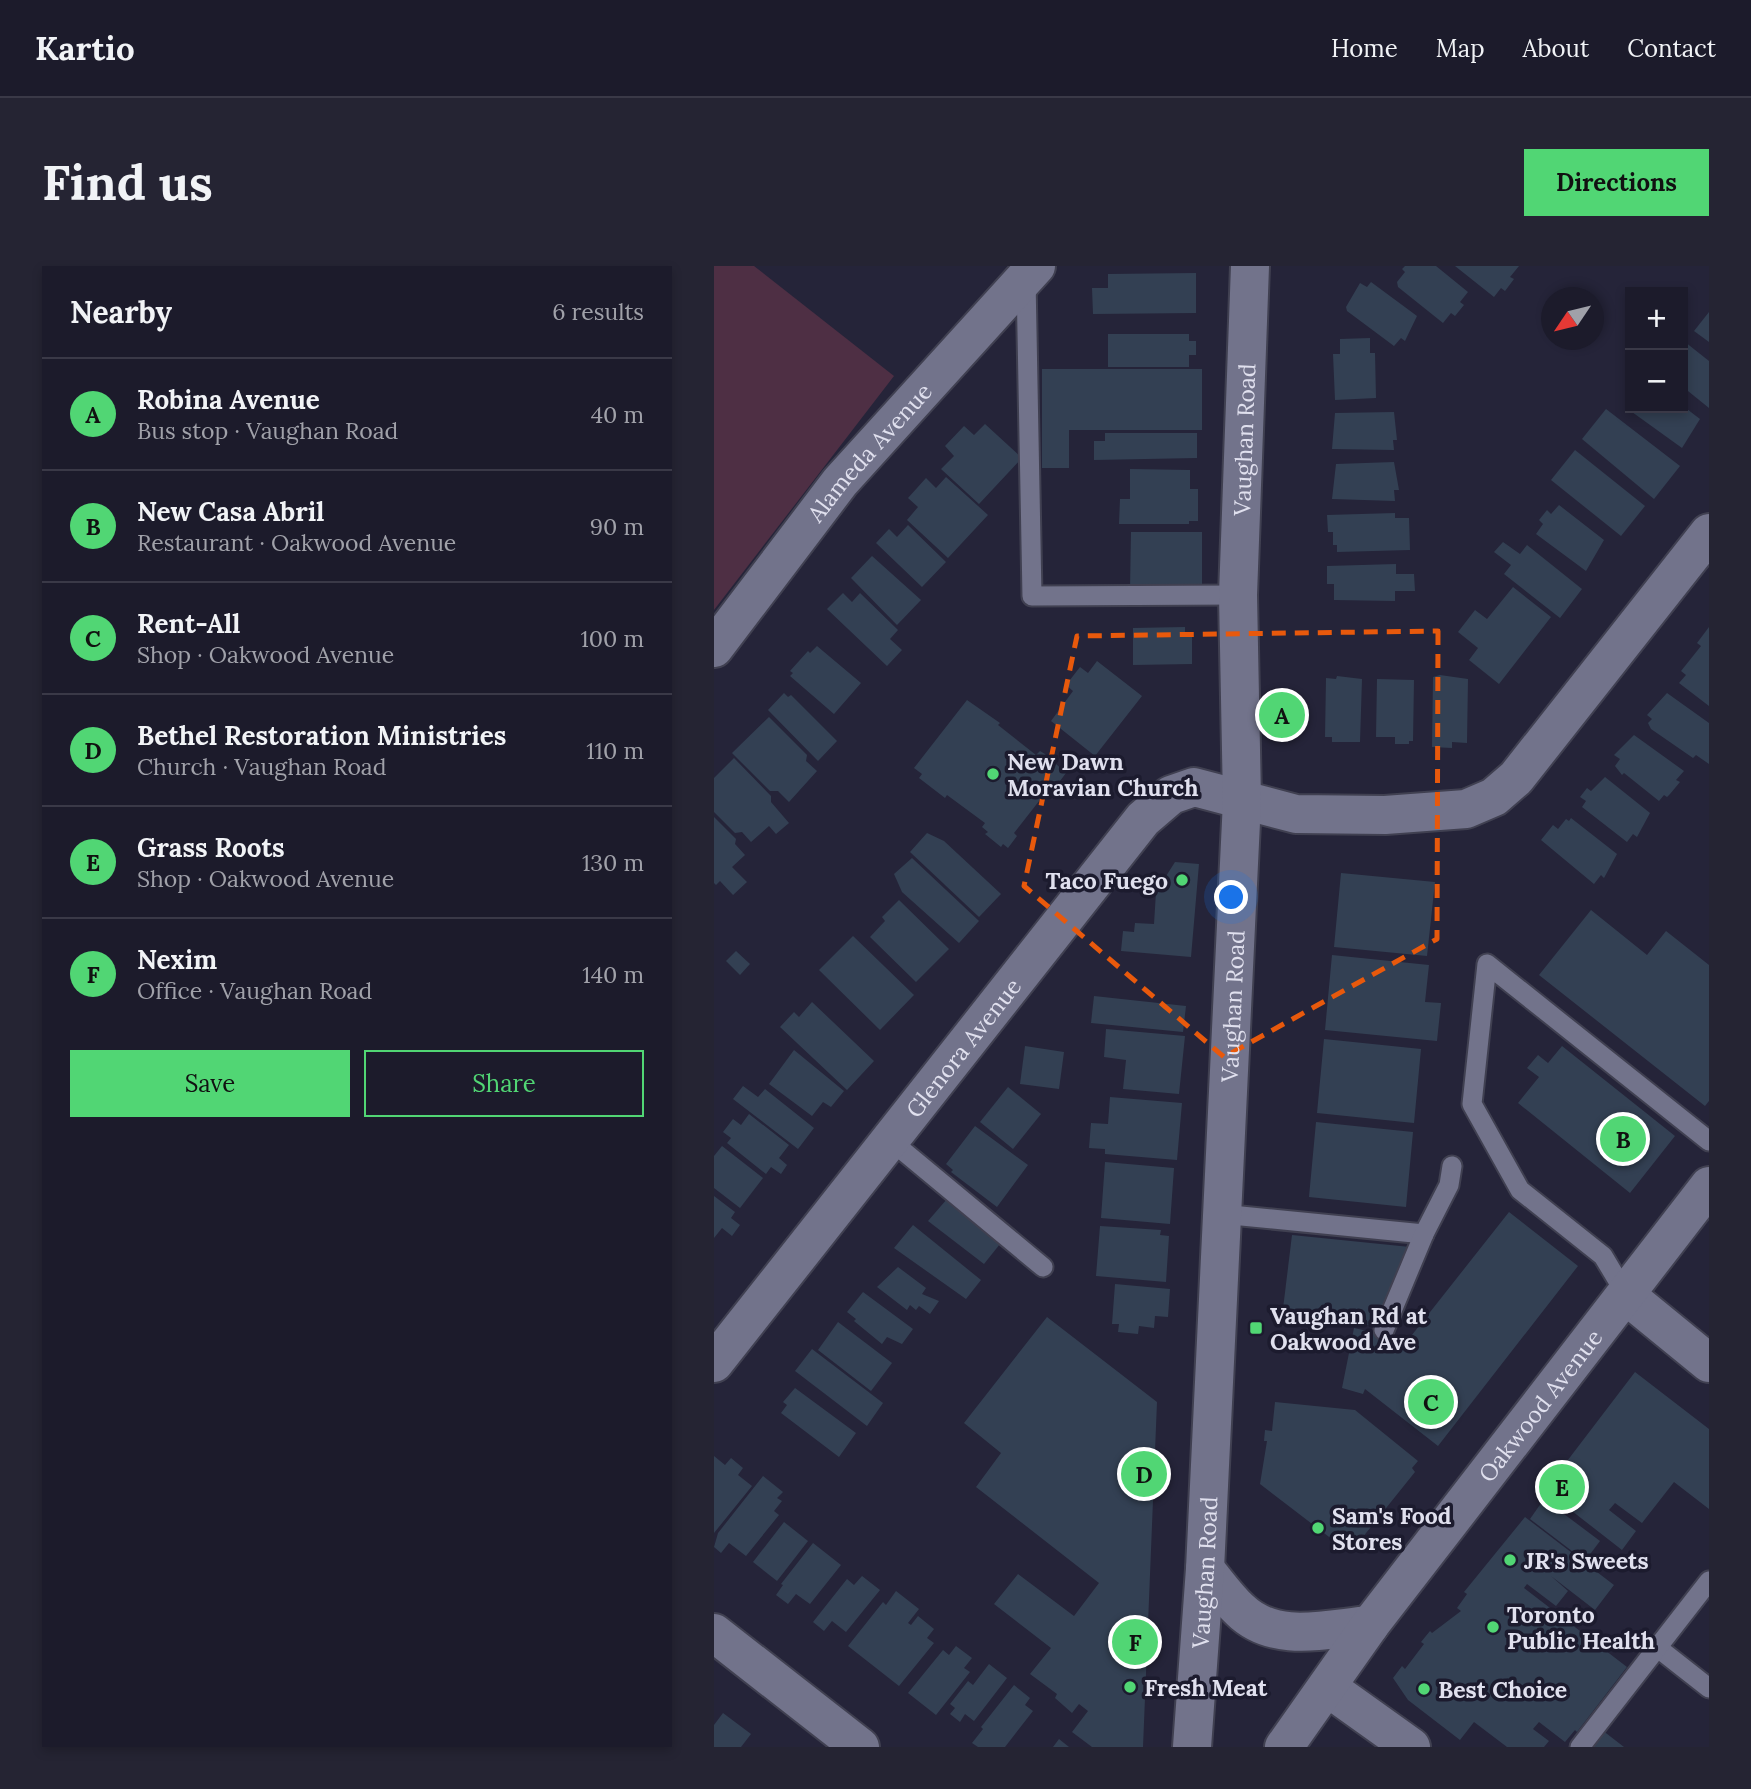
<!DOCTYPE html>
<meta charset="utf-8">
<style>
:root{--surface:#1c1b2b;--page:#252433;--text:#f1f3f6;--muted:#a0a1a9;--line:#3a3947;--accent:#51d674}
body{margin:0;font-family:Lora,serif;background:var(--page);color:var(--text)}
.controls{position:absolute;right:21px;top:21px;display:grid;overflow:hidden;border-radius:0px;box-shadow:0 4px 10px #0003}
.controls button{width:63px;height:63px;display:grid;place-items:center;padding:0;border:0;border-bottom:2px solid var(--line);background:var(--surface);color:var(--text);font:35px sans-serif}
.compass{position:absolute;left:827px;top:21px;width:63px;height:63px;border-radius:50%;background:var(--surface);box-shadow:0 4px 10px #0003;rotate:235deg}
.you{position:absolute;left:518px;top:632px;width:24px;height:24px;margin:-18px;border:5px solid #fff;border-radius:50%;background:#1a73e8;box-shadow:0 0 0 10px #1a73e833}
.badge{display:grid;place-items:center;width:46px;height:46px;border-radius:50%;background:var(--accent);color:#111;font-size:23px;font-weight:700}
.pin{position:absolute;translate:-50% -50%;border:4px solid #fff;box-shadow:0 2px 7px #0006}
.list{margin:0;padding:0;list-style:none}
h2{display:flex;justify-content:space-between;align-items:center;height:91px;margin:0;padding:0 28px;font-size:30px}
h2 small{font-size:23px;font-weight:400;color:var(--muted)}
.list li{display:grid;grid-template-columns:46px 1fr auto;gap:21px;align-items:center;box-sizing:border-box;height:112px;padding:0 28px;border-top:2px solid var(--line)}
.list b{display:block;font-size:26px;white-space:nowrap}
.list p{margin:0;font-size:23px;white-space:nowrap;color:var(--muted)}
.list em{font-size:23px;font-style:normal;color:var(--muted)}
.actions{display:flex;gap:14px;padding:21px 28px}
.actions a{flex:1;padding:16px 0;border:2px solid var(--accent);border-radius:0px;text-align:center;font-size:24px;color:var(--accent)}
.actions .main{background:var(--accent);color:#111}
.map{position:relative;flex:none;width:995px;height:1481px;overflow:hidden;border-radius:0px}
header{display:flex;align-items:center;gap:42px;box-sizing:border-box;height:98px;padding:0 35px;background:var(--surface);border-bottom:2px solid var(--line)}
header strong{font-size:33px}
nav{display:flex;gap:38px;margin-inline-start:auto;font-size:24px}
.intro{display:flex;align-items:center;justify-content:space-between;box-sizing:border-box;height:168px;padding:0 42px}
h1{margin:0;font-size:49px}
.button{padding:18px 32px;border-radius:0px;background:var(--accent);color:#111;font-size:24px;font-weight:700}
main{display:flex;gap:42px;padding:0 42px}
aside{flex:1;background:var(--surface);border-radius:0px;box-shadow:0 4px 10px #0003}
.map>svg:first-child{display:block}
.green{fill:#4e2f44}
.building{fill:#334053}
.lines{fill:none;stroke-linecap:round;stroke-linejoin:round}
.service-casing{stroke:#404051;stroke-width:23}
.minor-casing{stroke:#404051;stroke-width:42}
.tertiary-casing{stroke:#404051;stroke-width:42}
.service{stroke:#72738b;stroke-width:19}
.minor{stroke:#72738b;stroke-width:38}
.tertiary{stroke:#72738b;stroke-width:38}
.marked{fill:none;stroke:#e8590c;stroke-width:5;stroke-dasharray:14 9;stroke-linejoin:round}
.poi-dot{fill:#51d674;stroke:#1c1b2e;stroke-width:2.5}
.labels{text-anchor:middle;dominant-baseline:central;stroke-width:7;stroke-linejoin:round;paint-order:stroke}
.street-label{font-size:23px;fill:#e0e0ee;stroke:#1c1b2e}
.poi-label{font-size:23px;font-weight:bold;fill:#e0e0ee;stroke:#1c1b2e;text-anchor:start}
</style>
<header>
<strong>Kartio</strong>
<nav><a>Home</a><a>Map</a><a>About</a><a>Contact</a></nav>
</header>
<div class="intro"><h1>Find us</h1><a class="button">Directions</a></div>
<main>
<aside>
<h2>Nearby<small>6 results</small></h2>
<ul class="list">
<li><span class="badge">A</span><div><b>Robina Avenue</b><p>Bus stop · Vaughan Road</p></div><em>40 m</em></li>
<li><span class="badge">B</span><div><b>New Casa Abril</b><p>Restaurant · Oakwood Avenue</p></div><em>90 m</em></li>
<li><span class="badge">C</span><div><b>Rent-All</b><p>Shop · Oakwood Avenue</p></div><em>100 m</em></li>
<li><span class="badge">D</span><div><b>Bethel Restoration Ministries</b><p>Church · Vaughan Road</p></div><em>110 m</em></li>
<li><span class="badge">E</span><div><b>Grass Roots</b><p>Shop · Oakwood Avenue</p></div><em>130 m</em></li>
<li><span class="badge">F</span><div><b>Nexim</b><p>Office · Vaughan Road</p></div><em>140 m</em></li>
</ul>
<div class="actions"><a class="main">Save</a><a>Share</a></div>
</aside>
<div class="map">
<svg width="995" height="1481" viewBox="0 0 995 1481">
<rect width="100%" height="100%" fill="#252439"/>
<polygon class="green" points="0,0 40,0 180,110 0,344"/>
<g class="building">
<polygon points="691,0 722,0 754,26 746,36 750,39 741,50 737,47 729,57 684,21 683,16 691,6 688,3"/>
<polygon points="741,0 805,0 796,11 800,13 791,25 787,22 780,31"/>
<polygon points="482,7 482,47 379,48 378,22 394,22 394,8"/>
<polygon points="657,16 703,50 691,75 687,72 680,80 633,45 632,41 646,17 653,21"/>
<polygon points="995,46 995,76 980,65"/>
<polygon points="394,68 475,68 475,75 482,75 482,89 475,89 475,101 394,101"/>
<polygon points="656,72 656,87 661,87 662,132 621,134 619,88 626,88 626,73"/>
<polygon points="971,76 995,95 995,142 969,121"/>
<polygon points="328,103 488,103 488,164 355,164 355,202 328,202"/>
<polygon points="969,140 986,153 968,182 918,146 921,142"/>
<polygon points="892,143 966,200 940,233 868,173"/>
<polygon points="680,146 683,174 679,174 680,184 618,183 621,147"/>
<polygon points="271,158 308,192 265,238 227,203 240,190 231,180 250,160 260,169"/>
<polygon points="391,167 483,167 483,192 380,194 380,175 391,175"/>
<polygon points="861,184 931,240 907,270 837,214"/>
<polygon points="680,196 685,224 680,224 681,235 618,233 622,198"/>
<polygon points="416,203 476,204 476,223 484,223 484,255 475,255 475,258 405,258 406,233 416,233"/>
<polygon points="232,211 274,249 234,292 193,254 204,241 194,232 212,212 222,222"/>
<polygon points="845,239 890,274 872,305 822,268 829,258 825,254 833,244 837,248"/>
<polygon points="681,247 681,252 695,252 696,284 623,286 623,279 619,279 619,266 614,266 613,249"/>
<polygon points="194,259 232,296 208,321 162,277 175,263 183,271"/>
<polygon points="417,266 488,266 488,324 416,324"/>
<polygon points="789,276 806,288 813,279 868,323 846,352 790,308 797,299 780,286"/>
<polygon points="158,290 207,334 183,359 137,312"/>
<polygon points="682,298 682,308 700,308 701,325 681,325 681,335 620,334 620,318 613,318 613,300"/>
<polygon points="799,321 837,351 785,418 755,394 764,382 744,366 761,344 773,353"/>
<polygon points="129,327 138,336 146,327 184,364 176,373 188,384 173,400 113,343"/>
<polygon points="471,361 471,369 478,369 478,398 419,399 419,362"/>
<polygon points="995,361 995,440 965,417 972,409 967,405 987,380 983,377"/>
<polygon points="103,380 147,417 120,448 76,410 79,407 76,405 94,385 96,387"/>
<polygon points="383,395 428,430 381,490 337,455 359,425 352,419 366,401 374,407"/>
<polygon points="726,409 754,413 753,477 738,476 738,482 718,481 719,411"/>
<polygon points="623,410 648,413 646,476 618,476 618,471 611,471 612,412 622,413"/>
<polygon points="663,413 700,414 699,475 695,475 695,478 681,478 681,471 662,471"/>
<polygon points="70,427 74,431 77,429 123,475 104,495 54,444"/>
<polygon points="953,427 995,457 995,498 982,489 979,492 937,463 934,457 938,453 933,449"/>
<polygon points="253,434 286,457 284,459 322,489 326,485 331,488 352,507 343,519 340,516 300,567 303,570 294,582 289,578 287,581 271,568 274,566 268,561 271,557 233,529 231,532 205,512 208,508 200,502"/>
<polygon points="55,451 93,489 92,495 103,505 75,536 64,525 56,525 18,487"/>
<polygon points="920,469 970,505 962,514 966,516 956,528 953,531 950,529 945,535 910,507 908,509 901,500 906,493 900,489"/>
<polygon points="20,492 57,530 57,536 75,557 62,568 55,560 37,576 28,566 21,567 0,546 0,512"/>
<polygon points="891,511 936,547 923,571 919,568 913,576 868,541 872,535 866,531 873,522 877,525"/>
<polygon points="0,551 22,573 21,578 31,589 18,601 33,616 19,629 6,615 2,619 0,617"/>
<polygon points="857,552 903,588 890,612 887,609 880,618 827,574 839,559 844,563 852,553 855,555"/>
<polygon points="213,567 230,575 287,628 265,651 196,586"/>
<polygon points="198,592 265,655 245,677 188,626 180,608"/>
<polygon points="461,596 485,598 477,691 407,685 409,665 420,666 421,657 440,658 442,626"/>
<polygon points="627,607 721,616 713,690 620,681"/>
<polygon points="185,634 235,683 202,716 156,671 171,655 168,651"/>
<polygon points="877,644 933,689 952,665 995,699 995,835 991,840 825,709"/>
<polygon points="139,670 200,729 166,764 105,704"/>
<polygon points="22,685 36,698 26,709 12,695"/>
<polygon points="618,689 715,699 711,736 727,737 723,775 611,764"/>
<polygon points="380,730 472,740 469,766 377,757"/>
<polygon points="98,736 160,795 133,824 66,761 80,746 85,751"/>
<polygon points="392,763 471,770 465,828 409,823 412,794 390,791"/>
<polygon points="610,773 707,783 700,857 603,847"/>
<polygon points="311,780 350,786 345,823 306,818"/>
<polygon points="848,780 961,870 916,927 804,837 825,811 813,802 824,789 834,797"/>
<polygon points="80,784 130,825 117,841 109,836 98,850 55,818"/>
<polygon points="29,820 44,831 51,823 100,862 84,883 19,833"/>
<polygon points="294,821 327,848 299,883 266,856"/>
<polygon points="396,831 468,837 463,894 391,888 391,883 375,882 377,857 394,858"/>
<polygon points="35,848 75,879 65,892 73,899 67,908 57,901 52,908 13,877 17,872 9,866 19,853 27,859"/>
<polygon points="602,856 699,866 692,941 595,931"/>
<polygon points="261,860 314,899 283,941 237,906 239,904 232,898"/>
<polygon points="8,880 49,912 26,942 0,922 0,890"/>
<polygon points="391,896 460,902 456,958 387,952"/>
<polygon points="0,930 21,946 17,952 26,959 18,970 8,962 0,972"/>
<polygon points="233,933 286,978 270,998 214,955"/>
<polygon points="795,946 864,1000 724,1180 651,1123 649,1128 628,1122 640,1062 694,1074"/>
<polygon points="199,959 267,1014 252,1033 180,982"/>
<polygon points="386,960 447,964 446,969 455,970 452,1016 382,1010"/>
<polygon points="578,969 696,981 664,1060 568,1051"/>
<polygon points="184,1001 212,1022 208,1028 225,1035 216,1048 205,1040 202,1044 196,1039 193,1044 163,1021"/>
<polygon points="401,1018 456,1023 454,1051 441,1050 440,1062 425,1060 424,1068 404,1066 405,1058 398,1058"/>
<polygon points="149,1026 199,1063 188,1078 173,1071 168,1078 140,1055 142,1053 133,1046"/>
<polygon points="333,1051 443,1136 429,1481 378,1481 358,1466 374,1445 365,1438 358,1447 341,1432 343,1428 316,1408 337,1382 280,1338 304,1308 360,1350 385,1317 262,1221 287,1187 250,1157"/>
<polygon points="124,1056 178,1097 157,1125 104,1084"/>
<polygon points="98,1083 169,1137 153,1160 81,1105"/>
<polygon points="921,1106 995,1163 995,1243 960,1216 928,1257 901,1237 895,1244 922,1265 908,1284 831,1224"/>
<polygon points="81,1122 142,1167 125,1191 67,1147 73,1139 69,1136"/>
<polygon points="561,1136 641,1144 704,1195 698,1202 701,1206 636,1287 546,1218 553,1175 550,1175 551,1164 558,1165"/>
<polygon points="0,1190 11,1199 17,1192 29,1202 24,1209 38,1220 0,1267"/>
<polygon points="49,1210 69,1226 63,1232 68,1235 60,1245 65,1249 32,1290 15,1277 7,1287 0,1281 4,1267"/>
<polygon points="830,1233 886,1275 871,1295 816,1253"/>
<polygon points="811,1251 900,1319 881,1344 837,1310 854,1325 842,1340 813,1318 810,1322 913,1401 863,1466 861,1464 851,1476 825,1456 819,1463 835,1475 830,1481 793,1481 760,1456 746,1474 694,1434 679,1412 688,1400 691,1403 710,1378 707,1376 716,1365 718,1367 747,1345 743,1342 753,1328 750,1326"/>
<polygon points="70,1256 94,1275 63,1315 39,1296"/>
<polygon points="99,1277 127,1299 96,1338 82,1328 74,1338 62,1329 69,1319 67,1318"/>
<polygon points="148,1310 166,1324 132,1366 118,1355 110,1365 99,1356 133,1313 140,1319"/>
<polygon points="182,1325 205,1343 194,1357 197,1359 204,1350 220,1363 213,1372 220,1377 185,1420 134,1380 169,1336 172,1339"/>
<polygon points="242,1380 258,1392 250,1402 256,1406 222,1449 194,1427 229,1384 235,1389"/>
<polygon points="275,1398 293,1412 260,1455 251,1448 246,1456 236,1448 241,1442 236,1438 254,1415 259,1419"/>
<polygon points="300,1419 316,1432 311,1439 319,1445 291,1481 264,1481 258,1477 269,1463 267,1461"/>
<polygon points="9,1447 37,1468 27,1481 0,1481 0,1459"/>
<polygon points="888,1464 910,1481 876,1481"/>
<polygon points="345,1473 355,1481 339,1481"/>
</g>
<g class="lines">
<defs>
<g id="service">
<polyline points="312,13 318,330 524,329"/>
<polyline points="176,874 329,1001"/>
<polyline points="507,948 710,968"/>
<polyline points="913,1030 889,990 806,924 758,838 773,698 995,875"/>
<polyline points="670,1064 710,968 735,919 738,900"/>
<polyline points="944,1382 995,1422"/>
<polyline points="866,1481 995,1315"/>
</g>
<g id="minor">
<path id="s1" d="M 0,382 L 126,216 L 322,0"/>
<polyline points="913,1030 995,1097"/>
<path id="s2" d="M 0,1097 L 429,553 L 457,529 L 480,521 L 582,548 L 671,549 L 752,543 L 780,531 L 802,512 L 995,267"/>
<path d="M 491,1303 C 502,1316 513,1332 526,1344 C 561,1378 612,1363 656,1359"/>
<polyline points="0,1367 146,1481"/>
<polyline points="613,1421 697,1481"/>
</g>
<g id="tertiary">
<path id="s3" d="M 478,1481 L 491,1303 L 528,535 L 524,329 L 536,0"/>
<path id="s4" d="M 570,1481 L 656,1359 L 995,920"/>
</g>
</defs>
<use href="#service" class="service-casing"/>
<use href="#minor" class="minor-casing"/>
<use href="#tertiary" class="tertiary-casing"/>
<use href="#service" class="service"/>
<use href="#minor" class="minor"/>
<use href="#tertiary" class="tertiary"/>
</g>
<path class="marked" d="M 724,365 L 723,673 L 510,791 L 310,620 L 363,370 Z"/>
<g class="poi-dot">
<circle cx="279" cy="508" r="7"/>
<circle cx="468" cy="614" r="7"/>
<rect x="535" y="1055" width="14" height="14" rx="3.5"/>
<circle cx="604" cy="1262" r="7"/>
<circle cx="796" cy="1294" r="7"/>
<circle cx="779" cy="1361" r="7"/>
<circle cx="416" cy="1421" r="7"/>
<circle cx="710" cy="1423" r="7"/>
</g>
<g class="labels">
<g class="street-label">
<text stroke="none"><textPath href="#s3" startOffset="1309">Vaughan Road</textPath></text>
<text stroke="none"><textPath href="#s1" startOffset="250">Alameda Avenue</textPath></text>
<text stroke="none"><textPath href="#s3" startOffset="742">Vaughan Road</textPath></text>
<text stroke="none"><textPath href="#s2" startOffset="402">Glenora Avenue</textPath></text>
<text stroke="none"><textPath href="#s4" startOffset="427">Oakwood Avenue</textPath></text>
<text stroke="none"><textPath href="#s3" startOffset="175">Vaughan Road</textPath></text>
</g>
<g class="poi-label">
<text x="293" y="495">New Dawn<tspan x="293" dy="26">Moravian Church</tspan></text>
<text x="454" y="614" text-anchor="end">Taco Fuego</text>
<text x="556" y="1049">Vaughan Rd at<tspan x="556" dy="26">Oakwood Ave</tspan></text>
<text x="618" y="1249">Sam's Food<tspan x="618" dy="26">Stores</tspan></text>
<text x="810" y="1294">JR's Sweets</text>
<text x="793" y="1348">Toronto<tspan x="793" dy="26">Public Health</tspan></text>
<text x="430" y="1421">Fresh Meat</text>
<text x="724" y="1423">Best Choice</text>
</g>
</g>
</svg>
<div class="controls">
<button>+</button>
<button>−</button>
</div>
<svg class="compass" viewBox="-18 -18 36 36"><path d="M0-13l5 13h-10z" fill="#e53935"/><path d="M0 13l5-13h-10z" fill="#a0a1a9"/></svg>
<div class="you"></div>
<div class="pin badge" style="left:568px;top:449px">A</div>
<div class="pin badge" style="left:909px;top:873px">B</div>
<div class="pin badge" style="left:717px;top:1136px">C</div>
<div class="pin badge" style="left:430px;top:1208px">D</div>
<div class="pin badge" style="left:848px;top:1221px">E</div>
<div class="pin badge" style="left:421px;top:1376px">F</div>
</div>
</main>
